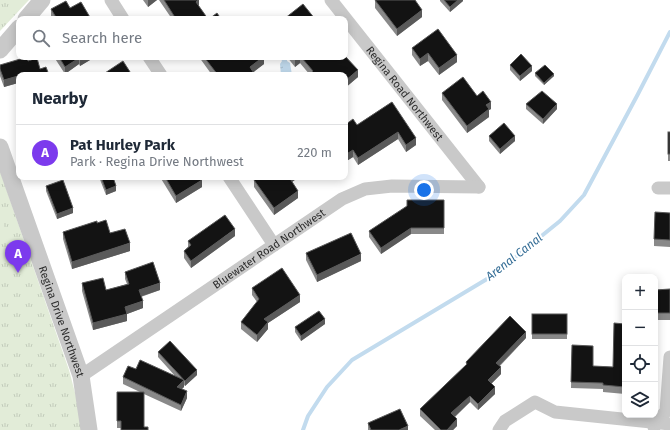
<!DOCTYPE html>
<meta charset="utf-8">
<style>
:root{--surface:#fff;--page:#f6f6f7;--text:#1f2937;--muted:#747a83;--line:#e0e1e3;--accent:#7c3aed}
body{margin:0;font-family:"Fira Sans",sans-serif;background:var(--page);color:var(--text)}
.controls{position:absolute;right:12px;bottom:12px;display:grid;overflow:hidden;border-radius:8px;box-shadow:0 2px 10px #0003}
.controls button{width:36px;height:36px;display:grid;place-items:center;padding:0;border:0;border-bottom:1px solid var(--line);background:var(--surface);color:var(--text);font:20px sans-serif}
.you{position:absolute;left:424px;top:190px;width:14px;height:14px;margin:-10px;border:3px solid #fff;border-radius:50%;background:#1a73e8;box-shadow:0 0 0 6px #1a73e833}
.badge{display:grid;place-items:center;width:26px;height:26px;border-radius:50%;background:var(--accent);color:#fff;font-size:13px;font-weight:700}
.pin{position:absolute;translate:-50% -33px;filter:drop-shadow(0 1px 2px #0008)}
.pin::after{content:'';position:absolute;top:21px;width:14px;height:12px;background:inherit;clip-path:polygon(0 0,100% 0,50% 100%)}
.list{margin:0;padding:0;list-style:none}
h2{display:flex;justify-content:space-between;align-items:center;height:52px;margin:0;padding:0 16px;font-size:17px}
h2 small{font-size:13px;font-weight:400;color:var(--muted)}
.list li{display:grid;grid-template-columns:26px 1fr auto;gap:12px;align-items:center;box-sizing:border-box;height:56px;padding:0 16px;border-top:1px solid var(--line)}
.list b{display:block;font-size:15px;white-space:nowrap}
.list p{margin:0;font-size:13px;white-space:nowrap;color:var(--muted)}
.list em{font-size:13px;font-style:normal;color:var(--muted)}
.icon{flex:none;width:22px;height:22px;fill:none;stroke:currentColor;stroke-width:2;stroke-linecap:round;stroke-linejoin:round}
.map{position:relative;flex:none;width:670px;height:430px;overflow:hidden}
.search{position:absolute;background:var(--surface);box-shadow:0 2px 10px #0003;left:16px;top:16px;width:332px;height:44px;display:flex;align-items:center;gap:10px;box-sizing:border-box;padding:0 14px;border-radius:8px;color:var(--muted);font-size:15px}
.panel{position:absolute;background:var(--surface);box-shadow:0 2px 10px #0003;left:16px;top:72px;width:332px;height:108px;border-radius:8px}
.map>svg:first-child{display:block}
.grass{fill:url(#grass-tufts)}
.pitch{fill:#e2ecd8}
.water{fill:url(#water-ripples)}
.lines{fill:none;stroke-linecap:round;stroke-linejoin:round}
.stream{stroke:#c2dbee;stroke-width:4}
.minor{stroke:#c9c9c9;stroke-width:13}
.tertiary{stroke:#c9c9c9;stroke-width:17}
.wall{fill:#898989}
.shaded-wall{fill:#5a5a5a}
.building{fill:#131313;stroke:#5a5a5a}
.labels{text-anchor:middle;dominant-baseline:central;stroke-width:4;stroke-linejoin:round;paint-order:stroke}
.street-label{font-size:11px;fill:#2c2c2c;stroke:#fff}
.water-label{font-size:12px;font-style:italic;fill:#336c95;stroke:#fff}
</style>
<div class="map">
<svg width="670" height="430" viewBox="0 0 670 430">
<defs>
<pattern id="grass-tufts" width="24" height="20" patternUnits="userSpaceOnUse"><rect width="24" height="20" fill="#e2ecd8"/><path d="M3 7l-1-3M5 7V3M7 7l1-3M15 17l-1-3M17 17v-4M19 17l1-3" fill="none" stroke="#c2cbba"/></pattern>
<pattern id="water-ripples" width="26" height="14" patternUnits="userSpaceOnUse"><rect width="26" height="14" fill="#c2dbee"/><path d="M2 4q2-2 4 0t4 0M15 11q2-2 4 0t4 0" fill="none" stroke="#a7bccc"/></pattern>
</defs>
<rect width="100%" height="100%" fill="#fff"/>
<g class="grass">
<polygon points="0,0 29,0 0,31"/>
<polygon points="0,171 69,370 78,404 82,430 0,430"/>
</g>
<polygon class="pitch" points="0,216 9,239 0,242"/>
<polygon class="water" points="281,59 287,59 287,61 290,63 292,75 281,75 280,64 282,61"/>
<g class="lines">
<polyline class="stream" points="303,430 308,416 327,387 352,360 492,276 560,221 584,195 638,94 670,32"/>
<g class="minor">
<polyline points="111,0 123,19"/>
<path id="s1" d="M 331,0 L 479,187"/>
<polyline points="149,57 161,75"/>
<polyline points="229,177 274,245"/>
<polyline points="658,188 670,188"/>
<path id="s2" d="M 81,376 L 342,199 L 365,189 L 392,186 L 479,187"/>
<polyline points="654,427 666,411 670,357"/>
<polyline points="499,430 505,421 535,402 555,412 670,424"/>
</g>
<g class="tertiary">
<polyline points="26,19 42,0"/>
<polyline points="0,50 19,28"/>
<path id="s3" d="M 0,147 L 81,376 L 89,430"/>
</g>
</g>
<g class="wall">
<polygon points="143,0 157,0 148,7"/>
<polygon points="159,0 199,0 199,7 208,19 172,19"/>
<polygon points="375,0 415,0 422,17 397,36 375,8"/>
<polygon points="440,0 463,0 463,1 450,12 440,1"/>
<polygon points="70,8 91,19 53,19 51,16 51,9"/>
<polygon points="412,48 457,62 439,75 428,61 420,66 412,55"/>
<polygon points="54,57 95,57 80,66 79,64 65,74"/>
<polygon points="199,57 264,57 264,64 253,72 255,75 212,75"/>
<polygon points="287,57 345,57 358,77 345,88 345,75 310,75 300,63 295,67"/>
<polygon points="28,61 40,69 19,75 19,85 18,83 4,87 0,76 0,65"/>
<polygon points="510,65 532,71 520,81 510,70"/>
<polygon points="535,73 554,76 544,85 535,76"/>
<polygon points="442,93 477,96 491,109 489,110 489,117 467,133 442,100"/>
<polygon points="392,102 416,145 406,152 398,139 358,165 353,157 345,162 357,125"/>
<polygon points="526,104 557,109 543,124 526,109"/>
<rect x="668" y="132" width="2" height="29"/>
<polygon points="489,136 515,141 500,154 489,141"/>
<polygon points="99,177 113,177 116,191 106,195"/>
<polygon points="160,177 200,177 202,187 176,203"/>
<polygon points="258,177 299,177 292,182 298,198 274,215 254,187 254,180"/>
<polygon points="46,186 73,213 57,219 46,191"/>
<polygon points="444,200 444,234 411,234 381,254 369,237 369,231"/>
<polygon points="670,213 670,247 654,246 654,239"/>
<polygon points="63,232 110,233 130,251 72,269 63,239"/>
<polygon points="235,236 191,268 184,258 184,251 188,247 188,241"/>
<polygon points="306,253 361,261 317,282 306,260"/>
<polygon points="125,272 160,290 141,297 143,308 127,314 127,321 93,330 82,291 82,283 106,290 127,284 125,279"/>
<polygon points="252,288 300,302 268,323 268,329 257,342 241,329 241,322 257,302 252,295"/>
<polygon points="670,289 670,320 655,320 655,290"/>
<rect x="532" y="314" width="35" height="25"/>
<polygon points="325,324 301,341 295,332 295,327"/>
<polygon points="625,324 625,394 603,392 603,389 571,388 572,345 593,366 613,367"/>
<polygon points="526,338 500,366 501,374 491,384 495,394 478,410 470,402 455,417 457,426 453,430 435,430 420,416 420,409 466,365 466,362"/>
<polygon points="158,352 197,375 185,386 184,385 184,387 182,389 187,398 181,411 144,394 121,428 117,428 117,392 140,392 123,384 123,377 136,369 176,377 158,357"/>
<polygon points="368,423 408,430 368,430"/>
</g>
<g class="shaded-wall">
<polygon points="148,0 157,0 148,7"/>
<polygon points="198,0 199,0 199,7 196,2"/>
<polygon points="458,0 463,0 463,1 450,12 450,7"/>
<polygon points="422,10 422,17 397,36 397,29"/>
<polygon points="428,53 428,61 420,66 420,59"/>
<polygon points="457,55 457,62 439,75 439,68"/>
<polygon points="83,57 95,57 80,66 80,59"/>
<polygon points="263,57 264,57 264,64 250,75 250,67"/>
<polygon points="299,57 300,57 300,63 295,67 295,60"/>
<polygon points="79,58 79,64 65,74 65,67"/>
<polygon points="532,66 532,71 520,81 520,76"/>
<polygon points="358,70 358,77 345,88 345,81"/>
<polygon points="554,74 554,76 544,85 544,83"/>
<polygon points="18,76 18,83 4,87 4,80"/>
<polygon points="491,102 491,109 489,110 489,117 467,133 467,126 486,105"/>
<polygon points="557,104 557,109 543,124 543,119"/>
<polygon points="398,132 398,139 358,165 358,158"/>
<polygon points="515,136 515,141 500,154 500,149"/>
<polygon points="416,138 416,145 406,152 406,145"/>
<polygon points="353,150 353,157 345,162 345,155"/>
<polygon points="289,177 299,177 289,184"/>
<polygon points="202,180 202,187 176,203 176,196"/>
<polygon points="116,186 116,191 106,195 106,190"/>
<polygon points="298,191 298,198 274,215 274,208"/>
<polygon points="73,208 73,213 57,219 57,214"/>
<polygon points="411,228 411,234 381,254 381,248"/>
<polygon points="235,229 235,236 191,268 191,261"/>
<polygon points="130,243 130,251 72,269 72,262"/>
<polygon points="361,254 361,261 317,282 317,275"/>
<polygon points="160,283 160,290 139,297 139,290"/>
<polygon points="300,295 300,302 268,323 268,329 257,342 257,335 264,319"/>
<polygon points="143,301 143,308 127,314 127,321 93,330 93,323 125,307"/>
<polygon points="325,319 325,324 301,341 301,336"/>
<polygon points="526,332 526,338 496,369 496,363"/>
<polygon points="501,367 501,374 488,387 488,380"/>
<polygon points="197,370 197,375 185,386 185,381"/>
<polygon points="184,380 184,387 177,393 177,387"/>
<polygon points="495,387 495,394 478,410 478,404"/>
<polygon points="187,391 187,398 181,411 181,405"/>
<polygon points="470,396 470,402 451,420 451,413"/>
<polygon points="457,419 457,426 453,430 447,430"/>
<polygon points="408,426 408,430 399,430"/>
</g>
<g class="building">
<polygon points="164,0 198,0 196,2 208,19 176,19"/>
<polygon points="375,0 415,0 422,10 397,29"/>
<polygon points="444,0 458,0 450,7"/>
<polygon points="66,1 70,8 81,2 91,19 57,19 51,9"/>
<polygon points="303,4 315,19 284,19"/>
<polygon points="217,13 221,19 209,19"/>
<polygon points="438,29 457,55 439,68 428,53 420,59 412,48"/>
<polygon points="521,54 532,66 520,76 510,65"/>
<polygon points="345,56 358,70 345,81 345,75 312,75 310,74 313,71 301,57 345,57"/>
<polygon points="27,57 28,61 37,58 40,69 46,67 49,75 19,75 19,78 18,76 4,80 0,69 0,65"/>
<polygon points="59,57 83,57 80,59 79,58 65,67"/>
<polygon points="204,57 263,57 250,67 255,75 218,75"/>
<polygon points="293,57 299,57 295,60"/>
<polygon points="123,61 132,75 102,75"/>
<polygon points="545,65 554,74 544,83 535,73"/>
<polygon points="463,77 477,96 483,91 491,102 486,105 489,109 467,126 442,93"/>
<polygon points="542,91 557,104 543,119 526,104"/>
<polygon points="392,102 416,138 406,145 398,132 358,158 353,150 345,155 345,125 353,119 357,125"/>
<polygon points="504,123 515,136 500,149 489,136"/>
<rect x="668" y="132" width="2" height="22"/>
<polygon points="101,177 113,177 116,186 106,190"/>
<polygon points="165,177 200,177 202,180 176,196"/>
<polygon points="258,177 289,177 298,191 274,208 254,180"/>
<polygon points="63,180 73,208 57,214 46,186"/>
<polygon points="407,200 444,200 444,228 411,228 381,248 369,231 407,206"/>
<polygon points="655,212 670,213 670,240 654,239"/>
<polygon points="225,215 235,229 191,261 184,251 191,245 188,241"/>
<polygon points="106,220 110,233 125,229 130,243 72,262 63,232 97,221 97,223"/>
<polygon points="351,233 361,254 317,275 306,253"/>
<polygon points="153,262 160,283 139,290 143,301 125,307 127,314 93,323 82,283 103,278 106,290 129,284 125,272"/>
<polygon points="282,268 300,295 264,319 268,322 257,335 241,322 259,299 252,288"/>
<polygon points="670,289 670,313 655,313 655,290"/>
<polygon points="319,311 325,319 301,336 295,327"/>
<rect x="532" y="314" width="35" height="20"/>
<polygon points="510,316 526,332 496,363 501,367 488,380 495,387 478,404 470,396 451,413 457,419 447,430 441,430 420,409 467,364 466,362"/>
<polygon points="614,323 625,324 625,387 603,385 603,383 571,382 572,345 593,346 593,366 613,367"/>
<polygon points="170,341 197,370 185,381 158,352"/>
<polygon points="140,360 184,380 177,387 187,391 181,405 123,377 128,366 136,369"/>
<polygon points="117,392 144,392 144,427 148,427 148,430 121,430 121,421 117,421"/>
<polygon points="400,409 408,426 399,430 371,430 368,423"/>
</g>
<g class="labels">
<g class="street-label">
<text stroke="none"><textPath href="#s1" startOffset="119">Regina Road Northwest</textPath></text>
<text stroke="none"><textPath href="#s2" startOffset="227">Bluewater Road Northwest</textPath></text>
<text stroke="none"><textPath href="#s3" startOffset="185">Regina Drive Northwest</textPath></text>
</g>
<g class="water-label">
<text transform="translate(514 257) rotate(-38)">Arenal Canal</text>
</g>
</g>
</svg>
<div class="controls">
<button>+</button>
<button>−</button>
<button><svg class="icon" aria-label="locate" viewBox="0 0 24 24"><circle cx="12" cy="12" r="6"/><path d="M12 2v4M12 18v4M2 12h4M18 12h4"/></svg></button>
<button><svg class="icon" aria-label="layers" viewBox="0 0 24 24"><path d="M12 4l9 5-9 5-9-5zM3 14l9 5 9-5"/></svg></button>
</div>
<div class="you"></div>
<div class="pin badge" style="left:18px;top:273px">A</div>
<div class="search"><svg class="icon" aria-label="search" viewBox="0 0 24 24"><circle cx="10" cy="10" r="6"/><path d="M15 15l6 6"/></svg>Search here</div>
<section class="panel">
<h2>Nearby<small></small></h2>
<ul class="list">
<li><span class="badge">A</span><div><b>Pat Hurley Park</b><p>Park · Regina Drive Northwest</p></div><em>220 m</em></li>
</ul>
</section>
</div>
